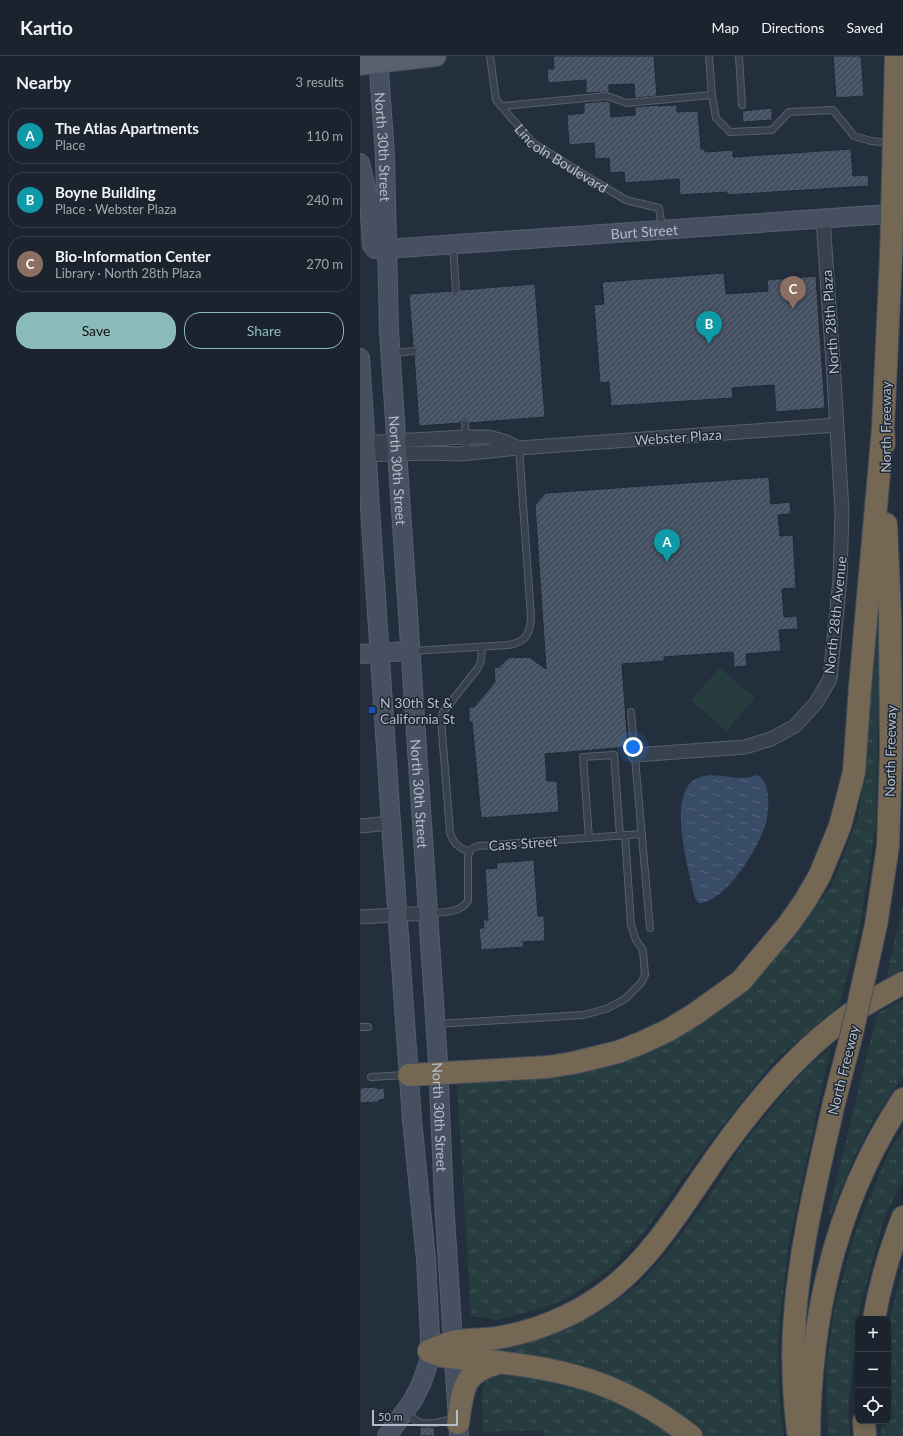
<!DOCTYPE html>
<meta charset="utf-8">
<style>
:root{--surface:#1b232e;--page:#242b36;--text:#f1f3f6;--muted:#a0a4aa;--line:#39404a;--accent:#8bbbb9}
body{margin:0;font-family:Lato,sans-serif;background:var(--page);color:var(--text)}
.controls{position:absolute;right:12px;bottom:12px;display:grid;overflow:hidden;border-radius:8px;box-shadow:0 2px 6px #0003}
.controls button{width:36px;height:36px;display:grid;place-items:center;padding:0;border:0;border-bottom:1px solid var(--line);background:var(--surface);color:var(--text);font:20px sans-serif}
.scale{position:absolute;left:12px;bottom:10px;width:86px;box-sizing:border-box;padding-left:4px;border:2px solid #b4bcc9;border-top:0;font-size:11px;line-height:14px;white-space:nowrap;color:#b4bcc9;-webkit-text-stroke:3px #1d2633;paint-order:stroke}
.you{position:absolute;left:273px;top:691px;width:14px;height:14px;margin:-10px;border:3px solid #fff;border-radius:50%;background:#1a73e8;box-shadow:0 0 0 6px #1a73e833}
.badge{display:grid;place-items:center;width:26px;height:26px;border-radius:50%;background:var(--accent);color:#fff;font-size:13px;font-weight:700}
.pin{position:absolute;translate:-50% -33px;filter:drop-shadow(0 1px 2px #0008)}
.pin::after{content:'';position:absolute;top:21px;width:14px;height:12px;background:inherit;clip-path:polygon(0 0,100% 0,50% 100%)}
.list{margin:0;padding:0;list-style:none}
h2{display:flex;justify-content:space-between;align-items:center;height:52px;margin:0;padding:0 16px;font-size:17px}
h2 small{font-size:13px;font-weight:400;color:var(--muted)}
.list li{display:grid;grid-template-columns:26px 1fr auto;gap:12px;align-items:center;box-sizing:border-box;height:56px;margin:0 8px 8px;padding:0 8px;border:1px solid var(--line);border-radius:16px}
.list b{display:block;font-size:15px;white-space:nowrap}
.list p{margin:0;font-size:13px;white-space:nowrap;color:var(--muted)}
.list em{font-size:13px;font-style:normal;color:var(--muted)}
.actions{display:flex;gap:8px;padding:12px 16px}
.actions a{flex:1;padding:9px 0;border:1px solid var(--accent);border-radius:16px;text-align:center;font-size:14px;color:var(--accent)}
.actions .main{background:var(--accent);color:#111}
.icon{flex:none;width:22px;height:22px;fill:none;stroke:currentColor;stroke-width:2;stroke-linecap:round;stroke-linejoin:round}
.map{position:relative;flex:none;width:543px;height:1380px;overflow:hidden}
header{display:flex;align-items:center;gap:24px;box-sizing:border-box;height:56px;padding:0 20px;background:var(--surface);border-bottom:1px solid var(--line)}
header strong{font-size:19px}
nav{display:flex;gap:22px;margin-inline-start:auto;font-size:14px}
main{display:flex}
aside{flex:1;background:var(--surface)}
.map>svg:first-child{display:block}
.grass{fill:url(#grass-tufts)}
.pitch{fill:#263c3f}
.water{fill:url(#water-ripples)}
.building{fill:url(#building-hatch);stroke:#1f2835}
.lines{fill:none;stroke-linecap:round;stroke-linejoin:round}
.lane-casing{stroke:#565f6c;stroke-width:8}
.street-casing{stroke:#565f6c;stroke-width:15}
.secondary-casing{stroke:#565f6c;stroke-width:20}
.primary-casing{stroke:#414a57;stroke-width:22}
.highway-casing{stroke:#434c59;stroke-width:24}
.lane{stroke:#38414e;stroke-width:6}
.street{stroke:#38414e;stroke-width:13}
.secondary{stroke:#465061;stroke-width:18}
.primary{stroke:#56606e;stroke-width:20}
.highway{stroke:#746855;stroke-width:22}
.highway-bridge-casing{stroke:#434c59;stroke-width:24;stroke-linecap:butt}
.highway-bridge{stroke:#746855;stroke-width:22}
.transit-dot{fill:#1a4fb4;stroke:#1d2633;stroke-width:1.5}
.labels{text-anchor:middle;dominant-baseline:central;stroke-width:3;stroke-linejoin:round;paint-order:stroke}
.street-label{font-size:14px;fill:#b4bcc9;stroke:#1d2633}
.poi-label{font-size:14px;fill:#b4bcc9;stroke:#1d2633;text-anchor:start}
</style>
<header>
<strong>Kartio</strong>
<nav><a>Map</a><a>Directions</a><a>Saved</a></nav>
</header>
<main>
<aside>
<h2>Nearby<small>3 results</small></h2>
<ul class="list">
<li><span class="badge" style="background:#0f9aa8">A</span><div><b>The Atlas Apartments</b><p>Place</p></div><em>110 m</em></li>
<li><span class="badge" style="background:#0f9aa8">B</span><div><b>Boyne Building</b><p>Place · Webster Plaza</p></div><em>240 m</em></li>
<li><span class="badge" style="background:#8d6e63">C</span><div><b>Bio-Information Center</b><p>Library · North 28th Plaza</p></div><em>270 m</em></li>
</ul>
<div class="actions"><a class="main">Save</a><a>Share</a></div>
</aside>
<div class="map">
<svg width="543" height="1380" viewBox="0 0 543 1380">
<defs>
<pattern id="grass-tufts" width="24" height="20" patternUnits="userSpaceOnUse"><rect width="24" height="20" fill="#263c3f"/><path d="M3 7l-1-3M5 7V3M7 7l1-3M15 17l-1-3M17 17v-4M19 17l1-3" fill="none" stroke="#435659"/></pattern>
<pattern id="water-ripples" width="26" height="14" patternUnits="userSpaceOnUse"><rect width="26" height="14" fill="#394c67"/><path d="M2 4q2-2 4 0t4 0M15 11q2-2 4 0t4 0" fill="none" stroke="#53647b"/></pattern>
<pattern id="building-hatch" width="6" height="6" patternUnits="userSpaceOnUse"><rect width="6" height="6" fill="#455162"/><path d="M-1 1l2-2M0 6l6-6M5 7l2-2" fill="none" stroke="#5d6877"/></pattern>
</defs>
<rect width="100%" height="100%" fill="#242f3e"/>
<g class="grass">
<polygon points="520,563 516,767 499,876 479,949 415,1004 355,1079 284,1176 249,1213 215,1238 190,1250 139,1264 111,1260 97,1025 230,1011 387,930 430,885 472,829 498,761 507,691 512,564"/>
<polygon points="543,845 543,913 526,923 542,853"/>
<polygon points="543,943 543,1021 515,1061 494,1101 470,1160 470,1150 517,958"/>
<polygon points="470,993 428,1192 418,1282 420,1358 423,1380 343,1380 329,1368 130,1298 131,1292 180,1281 239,1257 280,1227 311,1192 349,1141 382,1089 419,1043 448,1010"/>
<polygon points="543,1074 543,1124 524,1162 498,1259 488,1354 490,1380 468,1380 466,1308 475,1249 496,1174 529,1096"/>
<polygon points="543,1210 543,1380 521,1380 521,1365 528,1365 528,1269"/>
<polygon points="131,1318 187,1323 238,1338 285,1361 312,1380 185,1380 184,1374 123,1376 122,1332"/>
</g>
<polygon class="pitch" points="360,612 395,642 366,675 331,644"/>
<path class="water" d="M 397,719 C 412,725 409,758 405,770 C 397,794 366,846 339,847 L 335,842 C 329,816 304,732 340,721 C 358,715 379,727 397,719 Z"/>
<g class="building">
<polygon points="193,0 294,0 297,40 275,42 274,28 249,29 249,36 226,37 226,24 188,27 187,13 194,13"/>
<polygon points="473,0 501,0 504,40 476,42"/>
<polygon points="246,45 250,46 251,61 275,59 275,51 298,49 298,50 317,49 317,56 338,55 341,93 345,93 345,96 373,94 373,101 491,93 493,120 508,119 509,130 367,139 367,136 320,139 319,123 265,127 264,116 250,117 249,102 235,103 234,87 209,89 207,59 224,57 224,47"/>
<polygon points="412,52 412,64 383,66 382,55"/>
<polygon points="364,217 366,238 408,235 407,224 456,220 465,352 416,356 414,329 372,332 373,342 251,350 249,326 240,327 234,249 244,248 242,226"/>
<polygon points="175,228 185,361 109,367 107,363 104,363 101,365 101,367 59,370 54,299 56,298 57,295 56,292 53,291 49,238 92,235 94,238 97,238 100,234"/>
<polygon points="409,421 411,448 430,446 431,458 418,459 420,480 433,479 436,532 422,533 424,561 437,560 438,573 419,574 421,595 386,598 387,610 374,611 373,596 304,601 304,605 262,608 268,691 185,698 187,725 197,725 199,756 121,762 112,666 109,666 109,651 114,651 135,626 134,612 139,611 148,602 169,601 186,613 175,449 186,437"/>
<polygon points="174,804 178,860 184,860 185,885 163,886 164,891 121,894 119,872 124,872 123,864 128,864 125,813 137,812 136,807"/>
<polygon points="17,1031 17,1033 24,1032 25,1043 19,1044 19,1046 0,1047 0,1032"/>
<polygon points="60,1371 74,1372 75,1380 60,1380"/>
</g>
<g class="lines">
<defs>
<g id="lane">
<path id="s1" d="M 130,0 L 136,44 L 173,87 L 226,120 L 266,144 L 299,152 L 302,172"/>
<polyline points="349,0 352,39 356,62 370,76 412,74 429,56 473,54 494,80 511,85 530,87"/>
<polyline points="379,0 382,49"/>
<polyline points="142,50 247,40 267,47 352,39"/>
<polyline points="93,190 96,234"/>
<polyline points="33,297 53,295"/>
<polyline points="105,367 107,398"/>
<path d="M 52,595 L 149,589 C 166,586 170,578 171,561 L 159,392"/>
<polyline points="271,656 290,872"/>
<polyline points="229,782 223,701 254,699 260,780"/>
<path d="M 109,796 C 99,791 93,788 90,776 L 81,664 L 83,656 L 87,651 L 118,612 L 121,605 L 122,591"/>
<path d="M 70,857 C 84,856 100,857 108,845 L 108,802 C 109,795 111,792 118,790 L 282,778"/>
<polyline points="77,968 223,959 246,953 265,943 281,927 285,919 283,894 276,884 271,869 265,779"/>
<polyline points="0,971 8,971"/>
<polyline points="11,1021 46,1019"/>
<path d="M 45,1357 C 50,1360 54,1364 59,1366 C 70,1370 84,1365 95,1362"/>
</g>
<g id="street">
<polyline points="0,387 105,381 129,381 146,386 159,392"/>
<polyline points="0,399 72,397 100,398 159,392 476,369"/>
<polyline points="275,699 385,691 411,683 435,670 456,647 470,623 480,523 482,455 474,322 463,163"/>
<polyline points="0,770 31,767"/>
<polyline points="0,861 68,857"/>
</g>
<g id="secondary">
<path id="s2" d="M 18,0 L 25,100 L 29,275 L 78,1006 L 84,1145 L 99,1380"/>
<path id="s3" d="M 0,107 L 9,145 L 12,189 L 15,193 L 26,193 L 543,157"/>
<polyline points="0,302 31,767 52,1064 66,1203 70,1281 69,1305 62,1326 53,1344 27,1380"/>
<polyline points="0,598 50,595"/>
</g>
<polyline id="primary" points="0,9 76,0"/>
<g id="highway">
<polyline points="524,388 523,372 531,201"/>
<polyline points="516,869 528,790 531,696 530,560 526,468"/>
<polyline points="49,1019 188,1011 213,1007 258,996 281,987 307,975 335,958 381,925 428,869 445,845 460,819 480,770 494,716 500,631 523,372"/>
<path d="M 514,1263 C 520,1228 530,1194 543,1161"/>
<path d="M 69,1295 C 77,1292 85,1288 92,1286 C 107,1283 122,1284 136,1282 C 174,1276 214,1260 245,1237 C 295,1201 327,1141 363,1092 C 399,1042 439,995 489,959 C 506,947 525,937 543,927"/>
<path d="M 69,1295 L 82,1300 C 126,1305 172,1308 215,1320 C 258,1331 296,1353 331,1380"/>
<polyline points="504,1365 505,1380"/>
<path d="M 98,1367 C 103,1334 102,1316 138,1307"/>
<path d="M 438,1375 C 434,1341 432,1308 434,1275 C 438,1197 457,1122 474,1047"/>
<path d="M 449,1380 C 450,1259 476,1144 543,1043"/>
</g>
</defs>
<use href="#lane" class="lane-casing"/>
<use href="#street" class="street-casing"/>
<use href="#secondary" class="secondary-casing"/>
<use href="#primary" class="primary-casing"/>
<use href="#highway" class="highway-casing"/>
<use href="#lane" class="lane"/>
<use href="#street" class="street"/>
<use href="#secondary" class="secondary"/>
<use href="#primary" class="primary"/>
<use href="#highway" class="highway"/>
<defs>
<g id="highway-bridge">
<polyline points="531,201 536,0"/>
<polyline points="474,1047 492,977 516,869"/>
</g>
</defs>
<use href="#highway-bridge" class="highway-bridge-casing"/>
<use href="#highway-bridge" class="highway-bridge"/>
</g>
<rect class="transit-dot" x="8" y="650" width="8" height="8" rx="2"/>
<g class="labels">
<g class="street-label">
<text stroke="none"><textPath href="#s2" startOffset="91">North 30th Street</textPath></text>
<text stroke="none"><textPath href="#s1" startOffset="133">Lincoln Boulevard</textPath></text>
<text stroke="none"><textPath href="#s3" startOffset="358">Burt Street</textPath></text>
<text transform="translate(470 266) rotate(-94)">North 28th Plaza</text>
<text transform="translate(525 371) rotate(-90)">North Freeway</text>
<text transform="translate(318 381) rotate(-4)">Webster Plaza</text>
<text stroke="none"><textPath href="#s2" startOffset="415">North 30th Street</textPath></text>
<text transform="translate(475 559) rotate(-84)">North 28th Avenue</text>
<text transform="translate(530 695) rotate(-89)">North Freeway</text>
<text stroke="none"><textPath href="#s2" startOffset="739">North 30th Street</textPath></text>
<text transform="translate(163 787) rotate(-4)">Cass Street</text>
<text transform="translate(483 1014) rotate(-76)">North Freeway</text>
<text stroke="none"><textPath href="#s2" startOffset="1063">North 30th Street</textPath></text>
</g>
<g class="poi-label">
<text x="20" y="646">N 30th St &amp;<tspan x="20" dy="16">California St</tspan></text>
</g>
</g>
</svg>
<div class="controls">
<button>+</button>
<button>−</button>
<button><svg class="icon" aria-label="locate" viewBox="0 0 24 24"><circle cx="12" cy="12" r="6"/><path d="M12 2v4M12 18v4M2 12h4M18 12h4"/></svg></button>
</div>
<div class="scale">50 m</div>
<div class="you"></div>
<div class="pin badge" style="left:307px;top:506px;background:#0f9aa8">A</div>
<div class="pin badge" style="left:349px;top:288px;background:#0f9aa8">B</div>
<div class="pin badge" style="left:433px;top:253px;background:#8d6e63">C</div>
</div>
</main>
